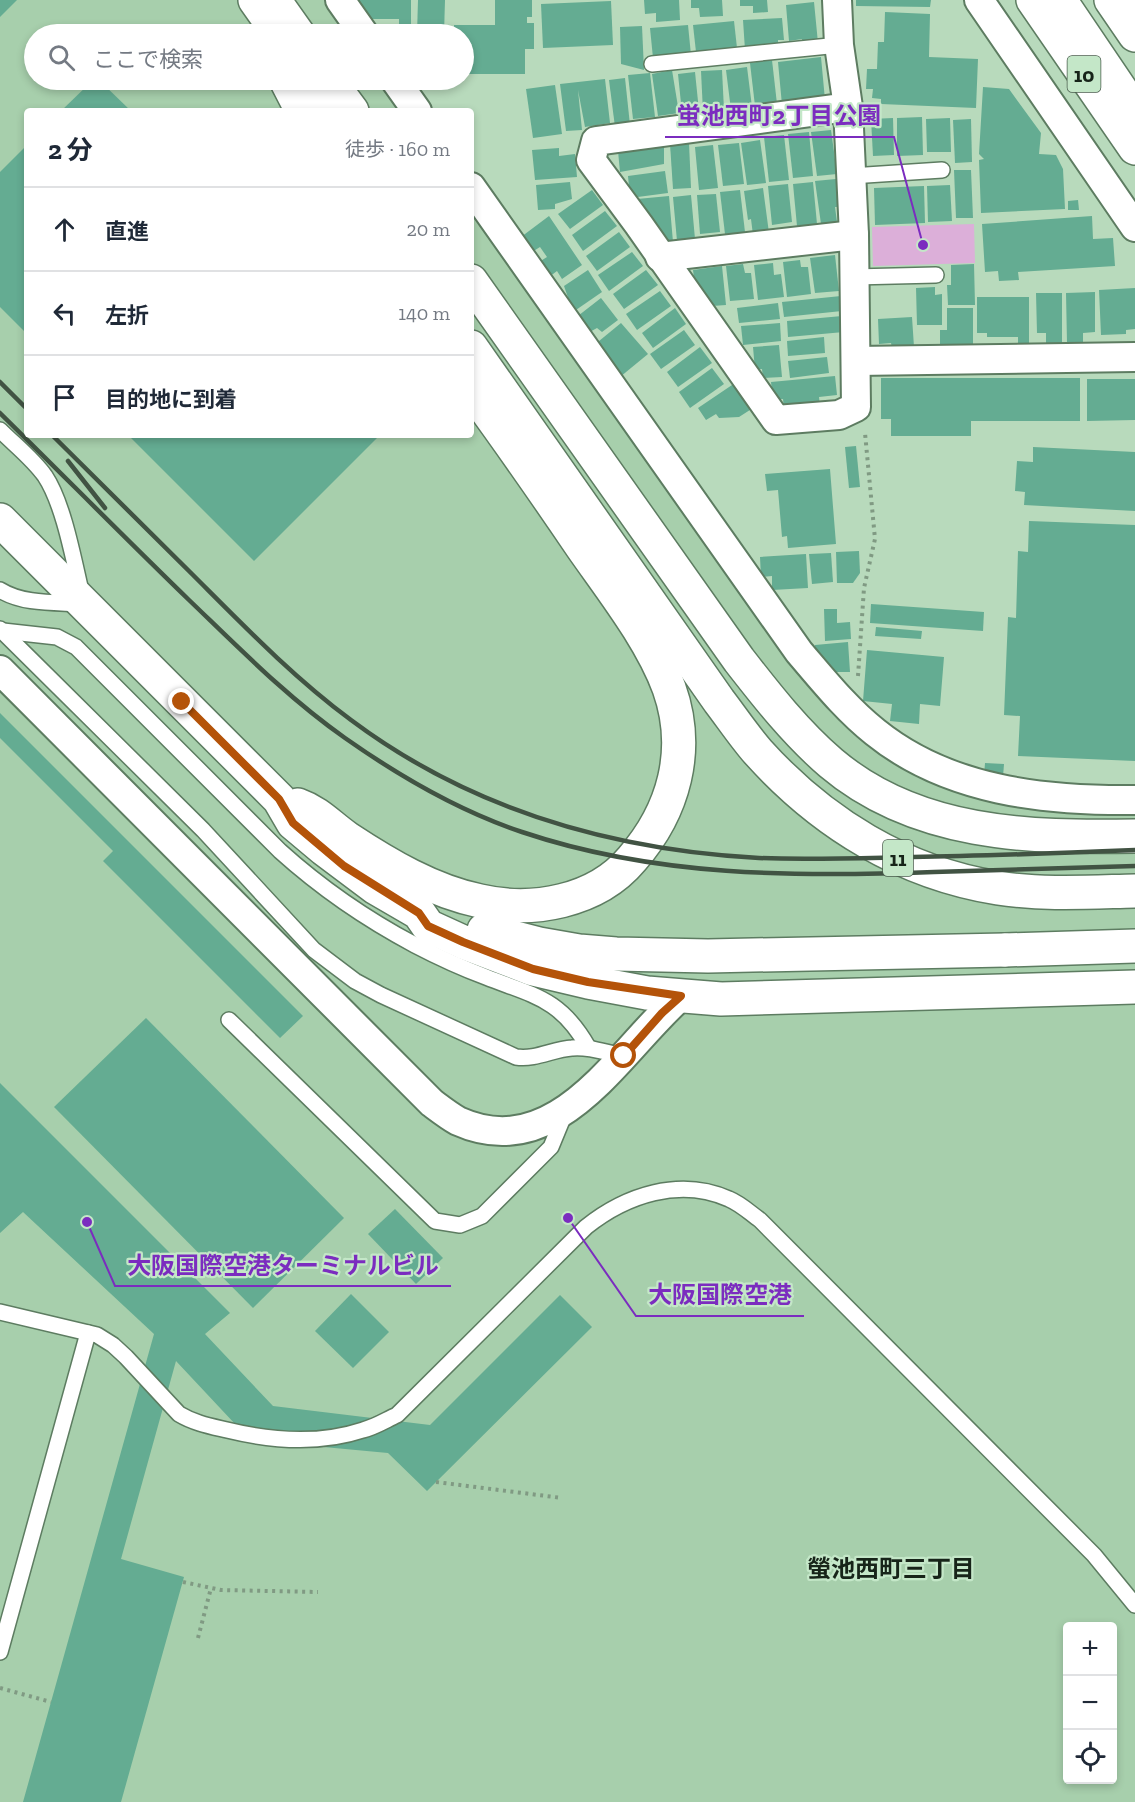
<!DOCTYPE html>
<html lang="ja">
<meta charset="utf-8">
<style>
:root{--surface:#fff;--page:#f6f6f7;--text:#1f2937;--muted:#747a83;--line:#e0e1e3}
body{margin:0;font-family:"Zilla Slab","Noto Sans JP",serif;background:var(--page);color:var(--text)}
.controls{position:absolute;right:18px;bottom:18px;display:grid;overflow:hidden;border-radius:6px;box-shadow:0 3px 9px #0003}
.controls button{width:54px;height:54px;display:grid;place-items:center;padding:0;border:0;border-bottom:2px solid var(--line);background:var(--surface);color:var(--text);font:30px sans-serif}
.stop{position:absolute;width:18px;height:18px;margin:-14px;border:4px solid #b45309;border-radius:50%;background:#fff}
.stop.end{background:#b45309;border-color:#fff;box-shadow:0 2px 6px #0008}
.list{margin:0;padding:0;list-style:none}
h2{display:flex;justify-content:space-between;align-items:center;height:78px;margin:0;padding:0 24px;font-size:26px}
h2 small{font-size:20px;font-weight:400;color:var(--muted)}
.list li{display:grid;grid-template-columns:39px 1fr auto;gap:18px;align-items:center;box-sizing:border-box;height:84px;padding:0 24px;border-top:2px solid var(--line)}
.list b{display:block;font-size:22px;white-space:nowrap}
.list em{font-size:20px;font-style:normal;color:var(--muted)}
.icon{flex:none;width:33px;height:33px;fill:none;stroke:currentColor;stroke-width:2;stroke-linecap:round;stroke-linejoin:round}
.map{position:relative;flex:none;width:1135px;height:1802px;overflow:hidden}
.search{position:absolute;background:var(--surface);box-shadow:0 3px 9px #0003;left:24px;top:24px;width:450px;height:66px;display:flex;align-items:center;gap:15px;box-sizing:border-box;padding:0 21px;border-radius:33px;color:var(--muted);font-size:22px}
.panel{position:absolute;background:var(--surface);box-shadow:0 3px 9px #0003;left:24px;top:108px;width:450px;height:330px;border-radius:6px}
.map>svg:first-child{display:block}
.built{fill:#a7cfac;fill-rule:evenodd}
.green{fill:#dcafd9}
.building{fill:#64ac92}
.lines{fill:none;stroke-linecap:round;stroke-linejoin:round}
.lane-casing{stroke:#5d7c61;stroke-width:18}
.street-casing{stroke:#5d7c61;stroke-width:32}
.secondary-casing{stroke:#5d7c61;stroke-width:36}
.primary-casing{stroke:#5d7c61;stroke-width:36}
.highway-casing{stroke:#5d7c61;stroke-width:36}
.path{stroke:#809a83;stroke-width:4;stroke-dasharray:3 4.5;stroke-linecap:butt}
.lane{stroke:#fff;stroke-width:15}
.street{stroke:#fff;stroke-width:28}
.secondary{stroke:#fff;stroke-width:33}
.primary{stroke:#fff;stroke-width:33}
.highway{stroke:#fff;stroke-width:33}
.rail{stroke:#415343;stroke-width:4.5}
.route{stroke:#b45309;stroke-width:8}
.labels{text-anchor:middle;dominant-baseline:central;stroke-width:4.5;stroke-linejoin:round;paint-order:stroke}
.shield{fill:#c4e7c8;stroke:#4b5e4e;stroke-width:1.5}
.shield-label{font-size:21px;font-weight:bold;fill:#172419}
.neighbourhood-label{font-size:24px;font-weight:bold;fill:#172419;stroke:#c4e7c8}
.leader{fill:none;stroke:#7b2cbf;stroke-width:2}
.callout-dot{fill:#7b2cbf;stroke:#c4e7c8;stroke-width:2}
.callout-label{font-size:24px;text-anchor:middle;font-weight:bold;fill:#7b2cbf;stroke:#c4e7c8;stroke-width:4.5;stroke-linejoin:round;paint-order:stroke}
</style>
<div class="map">
<svg width="1135" height="1802" viewBox="0 0 1135 1802">
<rect width="100%" height="100%" fill="#b8dabc"/>
<path class="built" d="M 0,0 L 329,0 L 354,34 L 34,34 L 34,80 L 385,80 L 408,111 L 27,111 L 27,435 L 471,435 L 471,201 L 884,750 L 1135,808 L 1135,1802 L 0,1802 ZM 1068,1626 L 1112,1626 L 1112,1780 L 1068,1780 Z"/>
<polygon class="green" points="974,224 975,263 873,266 872,227"/>
<g class="building">
<polygon points="0,0 17,0 0,17"/>
<polygon points="356,0 411,0 411,32 399,32 399,19 372,19"/>
<polygon points="418,0 445,0 444,34 417,34"/>
<polygon points="495,0 532,0 532,17 527,17 527,23 534,23 534,49 525,49 525,74 464,74 464,34 454,34 454,25 495,25"/>
<polygon points="644,0 679,0 680,20 656,22 656,13 645,14"/>
<polygon points="691,0 722,0 723,16 700,17 699,8 691,8"/>
<polygon points="740,0 767,0 768,12 753,13 753,6 740,6"/>
<polygon points="856,0 931,0 930,7 856,6"/>
<polygon points="611,1 613,45 543,48 541,4"/>
<polygon points="814,2 818,43 802,45 802,39 789,41 786,5"/>
<polygon points="885,12 930,14 929,57 978,59 976,108 881,104 881,99 872,98 873,89 866,89 867,69 877,69 878,42 884,42"/>
<polygon points="782,18 784,40 778,40 778,48 745,50 743,20"/>
<polygon points="734,21 737,48 696,52 693,25"/>
<polygon points="688,25 691,55 653,58 650,28"/>
<polygon points="642,26 644,70 621,64 620,27"/>
<polygon points="821,57 825,100 782,105 778,62"/>
<polygon points="772,60 777,104 755,106 750,63"/>
<polygon points="747,67 752,107 731,110 726,70"/>
<polygon points="672,70 679,113 658,116 652,74"/>
<polygon points="722,70 724,110 703,112 701,71"/>
<polygon points="695,72 699,111 682,113 678,74"/>
<polygon points="650,73 655,117 633,119 628,75"/>
<polygon points="625,78 630,125 615,127 609,80"/>
<polygon points="605,79 610,123 585,127 578,90 582,130 566,131 560,84"/>
<polygon points="93,80 99,80 131,111 61,111"/>
<polygon points="555,85 562,134 533,138 526,89"/>
<polygon points="983,87 1009,89 1041,133 1039,154 1056,155 1063,169 1065,209 981,213 979,160 984,159 979,154"/>
<polygon points="922,117 923,155 897,156 897,118"/>
<polygon points="893,118 894,155 873,156 871,119"/>
<polygon points="950,118 951,152 927,152 926,119"/>
<polygon points="971,119 972,162 955,163 953,120"/>
<polygon points="831,130 837,174 817,176 811,132"/>
<polygon points="809,132 813,176 793,178 788,134"/>
<polygon points="784,135 789,180 769,182 764,137"/>
<polygon points="760,140 766,183 747,185 741,143"/>
<polygon points="689,143 691,188 673,189 670,144"/>
<polygon points="739,143 744,184 723,186 718,145"/>
<polygon points="27,145 27,334 0,307 0,172"/>
<polygon points="713,145 718,188 699,190 695,147"/>
<polygon points="664,146 664,164 620,172 618,151"/>
<polygon points="559,148 559,156 575,154 577,177 535,180 532,150"/>
<polygon points="954,170 971,170 973,218 956,218"/>
<polygon points="665,171 668,193 630,198 628,176"/>
<polygon points="836,179 840,207 835,207 837,222 821,224 815,181"/>
<polygon points="570,182 572,199 555,204 555,209 538,210 536,185"/>
<polygon points="813,182 817,224 797,226 793,184"/>
<polygon points="788,184 792,222 772,225 768,186"/>
<polygon points="950,185 952,221 928,222 927,186"/>
<polygon points="924,186 925,223 875,225 874,188"/>
<polygon points="763,188 769,233 753,235 751,219 748,220 744,191"/>
<polygon points="592,190 603,205 570,229 558,214"/>
<polygon points="740,190 745,232 725,234 720,192"/>
<polygon points="716,194 720,232 700,234 697,195"/>
<polygon points="691,195 695,239 677,241 673,197"/>
<polygon points="669,196 673,242 659,243 657,223 639,225 637,199"/>
<polygon points="1078,200 1079,210 1068,210 1068,201"/>
<polygon points="605,211 617,226 583,251 572,235"/>
<polygon points="549,216 582,265 562,279 557,271 549,277 539,262 547,257 540,247 532,252 521,237"/>
<polygon points="1092,216 1093,239 1113,238 1115,266 1018,272 1019,280 999,281 998,271 985,272 982,224"/>
<polygon points="619,232 630,247 597,271 586,256"/>
<polygon points="632,252 643,266 609,291 598,275"/>
<polygon points="835,255 839,291 815,293 810,258"/>
<polygon points="800,260 801,267 808,267 811,294 787,297 783,262"/>
<polygon points="773,263 774,275 781,274 784,297 758,300 754,265"/>
<polygon points="743,264 745,273 751,273 754,299 730,301 726,266"/>
<polygon points="974,264 975,305 948,305 947,285 951,285 951,265"/>
<polygon points="722,266 726,305 712,306 695,287 693,270"/>
<polygon points="588,270 602,292 573,312 564,286"/>
<polygon points="646,270 658,285 624,309 613,294"/>
<polygon points="935,287 935,295 942,294 942,325 917,325 916,288"/>
<polygon points="1135,288 1135,329 1126,330 1126,334 1101,335 1099,290"/>
<polygon points="660,291 671,306 637,330 626,314"/>
<polygon points="1095,292 1095,332 1083,333 1083,342 1067,343 1066,293"/>
<polygon points="1036,293 1062,293 1062,345 1046,345 1046,333 1037,333"/>
<polygon points="841,296 842,311 784,317 782,302"/>
<polygon points="977,297 1029,297 1029,356 1018,356 1018,337 987,337 987,333 977,333"/>
<polygon points="601,298 618,320 602,332 597,328 586,334 574,319"/>
<polygon points="778,303 780,319 739,323 737,308"/>
<polygon points="675,308 686,324 653,348 642,333"/>
<polygon points="947,308 973,308 973,350 940,350 940,330 947,330"/>
<polygon points="842,316 844,332 788,337 787,321"/>
<polygon points="912,317 914,347 892,348 891,343 879,344 878,319"/>
<polygon points="621,323 648,354 620,377 593,346"/>
<polygon points="780,323 781,341 743,345 741,326"/>
<polygon points="684,330 695,345 661,369 650,354"/>
<polygon points="824,337 825,353 788,356 787,341"/>
<polygon points="779,345 782,377 763,378 762,369 755,370 753,347"/>
<polygon points="700,347 712,363 678,387 667,372"/>
<polygon points="827,357 829,373 790,378 788,361"/>
<polygon points="712,368 724,384 690,408 679,392"/>
<polygon points="835,376 837,395 819,397 820,406 784,409 783,399 773,400 771,382"/>
<polygon points="881,378 1080,378 1080,421 971,421 971,436 891,436 891,419 881,419"/>
<polygon points="1087,379 1135,379 1135,420 1087,421"/>
<polygon points="735,383 753,408 739,417 719,418 716,414 706,420 698,408"/>
<polygon points="128,435 380,435 254,561"/>
<polygon points="856,446 860,487 849,488 845,447"/>
<polygon points="1033,447 1135,452 1135,511 1024,505 1025,492 1015,491 1017,461 1033,462"/>
<polygon points="830,469 836,544 788,548 787,536 782,537 778,490 767,491 765,474"/>
<polygon points="1029,521 1135,525 1135,761 1018,756 1020,716 1004,715 1008,617 1016,618 1018,551 1028,552"/>
<polygon points="859,551 860,573 853,583 837,583 836,552"/>
<polygon points="831,553 833,582 812,584 809,554"/>
<polygon points="806,554 808,588 772,590 772,576 761,577 760,557"/>
<polygon points="871,604 984,612 983,631 870,623"/>
<polygon points="824,609 837,609 837,623 850,622 851,639 825,641"/>
<polygon points="876,627 922,631 921,639 875,636"/>
<polygon points="848,642 850,672 832,672 827,669 827,662 815,658 815,645"/>
<polygon points="867,650 944,657 940,706 920,704 919,724 890,721 892,704 863,701"/>
<polygon points="0,713 303,1016 280,1038 103,861 113,851 0,738"/>
<polygon points="985,763 1004,764 1003,777 984,776"/>
<polygon points="146,1018 344,1218 253,1308 54,1107"/>
<polygon points="0,1083 230,1313 205,1334 273,1406 430,1425 560,1295 592,1327 427,1491 388,1453 250,1440 176,1361 121,1559 184,1577 121,1802 23,1802 154,1334 23,1212 0,1233"/>
<polygon points="395,1209 443,1258 416,1284 368,1234"/>
<polygon points="351,1294 389,1332 353,1368 315,1331"/>
</g>
<g class="lines">
<defs>
<g id="lane">
<polyline points="652,64 839,45"/>
<polyline points="851,176 942,170"/>
<polyline points="854,277 936,275"/>
<path d="M 0,430 C 15,445 33,459 45,476 C 65,506 75,568 84,604 C 57,602 24,605 0,590"/>
<path d="M 0,629 L 203,830 L 314,950 L 355,981 L 381,995 L 516,1057 C 536,1060 553,1049 572,1048 C 590,1046 606,1053 624,1056"/>
<path d="M 3,631 L 57,637 L 76,647 L 280,851 C 321,888 366,919 415,945 C 438,957 462,968 486,977 C 534,996 560,998 588,1047"/>
<polyline points="229,1020 435,1221 460,1225 482,1216 551,1147 565,1113"/>
<path d="M 0,1312 L 97,1335 L 113,1345 L 126,1357 L 179,1414 C 194,1423 210,1426 227,1430 C 272,1441 318,1445 363,1430 C 375,1427 386,1420 397,1415 L 586,1227 C 626,1195 680,1177 729,1199 C 741,1204 750,1213 760,1220 L 1094,1555 L 1135,1605"/>
<polyline points="0,1652 88,1333"/>
</g>
<g id="street">
<polyline points="340,0 364,34"/>
<polyline points="837,0 839,45 848,107 854,235 856,407 839,415 776,420 639,225 591,160 596,141 848,107"/>
<polyline points="979,0 1135,227"/>
<polyline points="395,80 417,111"/>
<path d="M 471,187 L 799,652 C 823,680 846,709 875,732 C 948,791 1044,801 1135,800"/>
<polyline points="660,257 854,235"/>
<polyline points="856,361 1135,357"/>
<path d="M 0,670 L 432,1103 C 440,1109 449,1116 458,1121 C 558,1166 619,1050 681,996"/>
</g>
<g id="secondary">
<polyline points="274,0 298,34"/>
<polyline points="286,80 302,111"/>
<polyline points="329,80 352,111"/>
<path d="M 471,281 L 739,660 C 767,696 796,733 831,763 C 916,835 1029,838 1135,836"/>
<polyline points="0,520 279,799 293,823 324,849 376,888 419,913 428,926 463,942 533,969 588,982 647,993 721,999 1135,987"/>
<path d="M 298,805 C 318,812 331,827 347,838 C 388,865 432,891 480,901 C 532,913 596,902 632,859 C 674,811 691,750 669,688 C 651,639 612,590 582,547 C 546,494 509,441 471,389"/>
<polyline points="484,930 539,944 579,951 616,954 708,956 1005,950"/>
</g>
<g id="primary">
<polyline points="1033,0 1135,148"/>
<polyline points="1132,0 1135,4"/>
</g>
<g id="highway">
<polyline points="255,0 279,34"/>
<polyline points="1060,0 1135,111"/>
<polyline points="1111,0 1135,35"/>
<polyline points="309,80 328,111"/>
<path d="M 471,347 L 719,701 C 732,718 744,736 758,752 C 822,823 903,873 998,888 C 1043,895 1090,892 1135,891"/>
<polyline points="1005,950 1135,946"/>
</g>
</defs>
<use href="#lane" class="lane-casing"/>
<use href="#street" class="street-casing"/>
<use href="#secondary" class="secondary-casing"/>
<use href="#primary" class="primary-casing"/>
<use href="#highway" class="highway-casing"/>
<g class="path">
<polyline points="858,676 864,588 875,539 865,433"/>
<polyline points="436,1482 562,1498"/>
<polyline points="183,1582 221,1590 318,1592"/>
<polyline points="198,1638 211,1588"/>
<polyline points="0,1688 51,1702"/>
</g>
<use href="#lane" class="lane"/>
<use href="#street" class="street"/>
<use href="#secondary" class="secondary"/>
<use href="#primary" class="primary"/>
<use href="#highway" class="highway"/>
<g class="rail">
<polyline points="0,382 27,409"/>
<path d="M 0,413 C 63,475 125,538 189,600 C 239,648 288,698 345,738 C 399,776 459,811 522,832 C 656,877 795,877 934,872 C 1001,870 1068,868 1135,866"/>
<path d="M 52,435 C 99,482 146,528 192,574 C 243,625 293,677 351,720 C 470,809 612,850 759,858 C 810,860 862,858 913,857 C 987,856 1061,853 1135,850"/>
<polyline points="68,461 105,508"/>
</g>
</g>
<g class="lines">
<polyline class="route" points="182,702 279,799 293,823 344,866 419,913 428,926 463,942 533,969 588,982 681,996 662,1013 624,1056"/>
</g>
<g class="labels">
<g class="shield">
<rect x="1067.5" y="56" width="33" height="36" rx="4.5"/>
<rect x="883" y="840" width="30" height="36" rx="4.5"/>
</g>
<g class="shield-label">
<text x="1084" y="74">10</text>
<text x="898" y="858">11</text>
</g>
<g class="neighbourhood-label">
<text x="891" y="1568">螢池西町三丁目</text>
</g>
</g>
<path class="leader" d="M923 245L894 137H665M87 1222L115 1286H451M568 1218L636 1316H804"/>
<g class="callout-dot">
<circle cx="923" cy="245" r="6"/>
<circle cx="87" cy="1222" r="6"/>
<circle cx="568" cy="1218" r="6"/>
</g>
<g class="callout-label">
<text x="779" y="124">蛍池西町2丁目公園</text>
<text x="283" y="1274">大阪国際空港ターミナルビル</text>
<text x="720" y="1303">大阪国際空港</text>
</g>
</svg>
<div class="controls">
<button>+</button>
<button>−</button>
<button><svg class="icon" aria-label="locate" viewBox="0 0 24 24"><circle cx="12" cy="12" r="6"/><path d="M12 2v4M12 18v4M2 12h4M18 12h4"/></svg></button>
</div>
<div class="stop" style="left:624px;top:1056px"></div>
<div class="stop end" style="left:182px;top:702px"></div>
<div class="search"><svg class="icon" aria-label="search" viewBox="0 0 24 24"><circle cx="10" cy="10" r="6"/><path d="M15 15l6 6"/></svg>ここで検索</div>
<section class="panel">
<h2>2 分<small>徒歩 · 160 m</small></h2>
<ul class="list">
<li><svg class="icon" aria-label="ahead" viewBox="0 0 24 24"><path d="M12 20V5M6 11l6-6 6 6"/></svg><div><b>直進</b></div><em>20 m</em></li>
<li><svg class="icon" aria-label="left" viewBox="0 0 24 24"><path d="M17 20v-9H6M10 6l-5 5 5 5"/></svg><div><b>左折</b></div><em>140 m</em></li>
<li><svg class="icon" aria-label="arrive" viewBox="0 0 24 24"><path d="M6 21V4h12l-3 4 3 4H6"/></svg><div><b>目的地に到着</b></div></li>
</ul>
</section>
</div>
